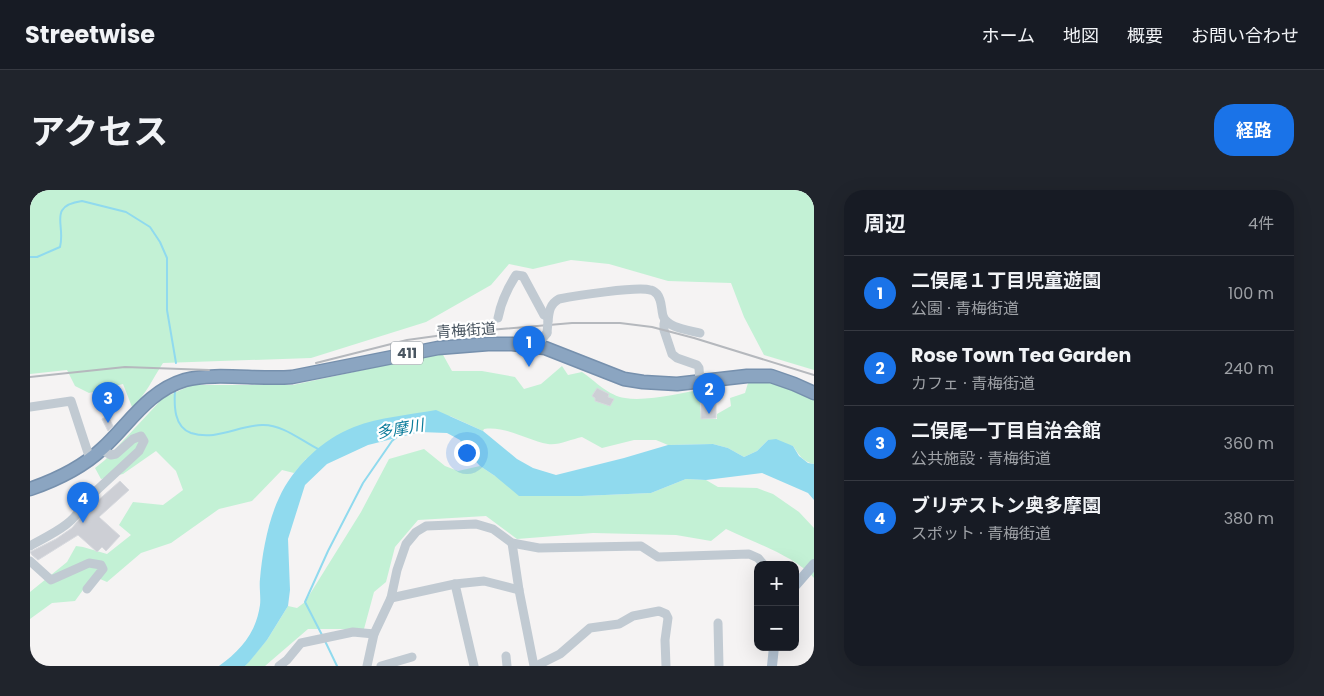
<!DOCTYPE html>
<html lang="ja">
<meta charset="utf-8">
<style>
:root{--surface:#171b24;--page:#20242c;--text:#f1f3f6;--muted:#9ea1a6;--line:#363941;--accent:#1a73e8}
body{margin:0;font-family:Poppins,"Noto Sans JP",sans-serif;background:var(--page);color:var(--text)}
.controls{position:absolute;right:15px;bottom:15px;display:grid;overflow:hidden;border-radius:10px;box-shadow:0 5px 20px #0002}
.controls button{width:45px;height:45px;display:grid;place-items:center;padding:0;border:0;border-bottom:1px solid var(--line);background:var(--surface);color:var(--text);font:25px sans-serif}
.you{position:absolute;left:436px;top:262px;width:18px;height:18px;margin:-12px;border:4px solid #fff;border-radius:50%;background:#1a73e8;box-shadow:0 0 0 8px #1a73e833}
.badge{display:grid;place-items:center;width:32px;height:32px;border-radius:50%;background:var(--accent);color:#fff;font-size:16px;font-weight:700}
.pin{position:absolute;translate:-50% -41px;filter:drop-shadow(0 1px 2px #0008)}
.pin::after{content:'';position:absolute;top:26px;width:18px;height:15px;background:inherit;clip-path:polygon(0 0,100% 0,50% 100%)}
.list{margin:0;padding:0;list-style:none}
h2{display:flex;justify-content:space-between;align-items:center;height:65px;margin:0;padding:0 20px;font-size:21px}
h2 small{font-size:16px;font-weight:400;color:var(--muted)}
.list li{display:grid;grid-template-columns:32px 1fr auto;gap:15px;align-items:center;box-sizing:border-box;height:75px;padding:0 20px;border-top:1px solid var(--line)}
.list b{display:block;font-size:19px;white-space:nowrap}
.list p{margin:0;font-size:16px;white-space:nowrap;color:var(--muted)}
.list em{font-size:16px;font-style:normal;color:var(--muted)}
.map{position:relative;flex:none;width:784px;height:476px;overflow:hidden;border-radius:20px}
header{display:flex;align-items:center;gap:30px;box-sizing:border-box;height:70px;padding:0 25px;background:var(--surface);border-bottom:1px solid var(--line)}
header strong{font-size:24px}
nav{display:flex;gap:28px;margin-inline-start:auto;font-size:18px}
.intro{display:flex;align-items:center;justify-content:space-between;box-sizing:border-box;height:120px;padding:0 30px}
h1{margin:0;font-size:35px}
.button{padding:12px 22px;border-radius:20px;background:var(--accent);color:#fff;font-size:18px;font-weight:700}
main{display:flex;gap:30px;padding:0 30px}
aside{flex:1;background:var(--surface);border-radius:20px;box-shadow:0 5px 20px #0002}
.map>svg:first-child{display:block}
.green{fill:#c3f1d5}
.water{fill:#90daee}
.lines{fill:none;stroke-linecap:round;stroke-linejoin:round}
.stream{stroke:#90daee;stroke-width:2}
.building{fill:#cdcfd5;stroke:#d7d9de}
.highway-casing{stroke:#7690ad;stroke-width:15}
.minor{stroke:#c1cad2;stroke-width:9}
.major{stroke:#b3c2d1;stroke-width:10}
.highway{stroke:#8ba5c1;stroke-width:12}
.rail{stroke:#b5b8bd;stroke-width:2}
.minor-bridge{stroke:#c1cad2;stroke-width:9}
.labels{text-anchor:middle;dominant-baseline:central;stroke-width:4.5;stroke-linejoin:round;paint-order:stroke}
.shield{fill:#fff;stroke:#808990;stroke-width:1}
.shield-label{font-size:14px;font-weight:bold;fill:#4a5661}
.street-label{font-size:15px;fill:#4a5661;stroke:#fff}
.water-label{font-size:16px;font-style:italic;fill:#0c7c9b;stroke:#fff}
</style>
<header>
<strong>Streetwise</strong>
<nav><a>ホーム</a><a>地図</a><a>概要</a><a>お問い合わせ</a></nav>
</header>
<div class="intro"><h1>アクセス</h1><a class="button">経路</a></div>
<main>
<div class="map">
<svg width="784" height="476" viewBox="0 0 784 476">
<rect width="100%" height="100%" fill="#f5f3f3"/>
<g class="green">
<path d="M 0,0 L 784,0 L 784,180 L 734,165 L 714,127 L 701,93 L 638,91 L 579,74 L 541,70 L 503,79 L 479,74 L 461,95 L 396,132 L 281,168 L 133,173 C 123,188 116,205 102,217 L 93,194 L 59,203 L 45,196 L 37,180 L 0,184 Z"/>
<path d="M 412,163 L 422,181 L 452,181 L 485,187 L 494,199 L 511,194 L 532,176 L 538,185 L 552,182 C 565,191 579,206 595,208 C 617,212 654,202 676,199 L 682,205 L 680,212 L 670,213 L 671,229 L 687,229 L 687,224 L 701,216 L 700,208 L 715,203 L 718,193 C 743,185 761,195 784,205 L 784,274 C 773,272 769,265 763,256 L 738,250 L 727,261 L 714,267 L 698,258 L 683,254 L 638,255 L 626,250 L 604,250 L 572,258 L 552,247 C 542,249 527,256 518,254 C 496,250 477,236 454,239 L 453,241 L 420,226 L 276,269 L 264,283 L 252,280 L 222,311 L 189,319 L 141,353 L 111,363 L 77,392 L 63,386 L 45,411 L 22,413 L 0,429 L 0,402 L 37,372 L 46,356 L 53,357 L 77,364 L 101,345 L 89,335 L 103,312 L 133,315 L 153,300 L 146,281 L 126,261 L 93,284 L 71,289 L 65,278 L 75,270 L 133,208 L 162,195 L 263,195 Z"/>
<path d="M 394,259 L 415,276 L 428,281 L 450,276 L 465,286 L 552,306 L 621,303 L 656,289 L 676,290 L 688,297 L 727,298 L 743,304 L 769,322 L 784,338 L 784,388 C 765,366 723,352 696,339 L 681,351 L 646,345 L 563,343 L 487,349 L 456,326 L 388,330 L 365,357 L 356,392 L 344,402 L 334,439 L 278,439 L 235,476 L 215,476 L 237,450 L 258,416 L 267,418 L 275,412 L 331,322 L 359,269 Z"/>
</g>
<path class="water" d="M 406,220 L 453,241 L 487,269 L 503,278 L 526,285 L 594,268 L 638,255 L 683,254 L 698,258 L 714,267 L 727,261 L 738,250 L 746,249 L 763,256 L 769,266 L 778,273 L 784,274 L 784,310 L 778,303 L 732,283 L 676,290 L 656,289 L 621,303 L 552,306 L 489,306 L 465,286 L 450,276 L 438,263 L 430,250 L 417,243 L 390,242 L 338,255 L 297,274 L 275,295 L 258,349 L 260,400 L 258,416 L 237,450 L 219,472 L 215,476 L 189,476 C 211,460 226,443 230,415 C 231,407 229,397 230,389 C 232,364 238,331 249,308 C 263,277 293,249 324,237 C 350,227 379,225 406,220 Z"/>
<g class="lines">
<g class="stream">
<path d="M 0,67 L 7,67 L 30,57 C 36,35 17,16 52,11 L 96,22 L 120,37 L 130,52 L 137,68 L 137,120 L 146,173"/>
<path d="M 145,200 C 144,216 144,237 161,243 C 186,251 207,236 232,235 C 252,234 272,251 288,259"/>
<polyline points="292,445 275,412 298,361 333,293 362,251 368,246"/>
<polyline points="295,451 307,476"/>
</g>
</g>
<g class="building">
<polygon points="567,198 579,204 578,207 584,209 580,216 565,211 565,208 562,206"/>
<polygon points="686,212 686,228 671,229 671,213"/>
<polygon points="78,226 83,236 78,241 72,229"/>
<polygon points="90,291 99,300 69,327 90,346 76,361 72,357 67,362 48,345 8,370 2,365 0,362 26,349 42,338 56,321"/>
</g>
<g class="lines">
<defs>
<path id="highway" d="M 0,299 C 26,290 53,277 73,258 C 99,234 118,201 155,190 C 185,182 229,190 262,187 L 408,158 L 458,154 L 482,154 L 515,158 L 594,189 L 613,192 L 647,194 L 717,186 L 741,186 L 764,194 L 784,203"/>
</defs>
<use href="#highway" class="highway-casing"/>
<g class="minor">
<path d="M 468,128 C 471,112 477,99 486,85 L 493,86 L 514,125 L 518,127"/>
<polyline points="635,130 634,134 634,140 642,164 647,168 667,175 669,178 670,192"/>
<path d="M 518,131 C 519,121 520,114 529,109 C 544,106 608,96 620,100 C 622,100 625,102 627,104 C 632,110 631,118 633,126 C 637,138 659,140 670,143"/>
<polyline points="490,152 512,149 517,143"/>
<polyline points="0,217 41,211 60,269"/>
<polyline points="482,353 489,400 504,476"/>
<path d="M 0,356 C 19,345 46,334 53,313 L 109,261 L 114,251 L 111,246 L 103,249 L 86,264 L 81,265 L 72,260"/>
<polyline points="0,371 21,390 59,373 71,375 73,379 57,399"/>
<polyline points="425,394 444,476"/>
<polyline points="361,408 425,394 454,391 489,400"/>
<polyline points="688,433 689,476"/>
<polyline points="476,466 477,476"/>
<polyline points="249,476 257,470 271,453 323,442 344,444"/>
<polyline points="337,476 344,444 361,408 367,380 376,354 386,342 396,336 446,334 463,339 482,353 509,358 611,356 628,367 719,364 728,368 734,375"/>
<polyline points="351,476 382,467"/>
<polyline points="506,476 530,464 560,438 589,434 603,426 629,421 636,424 638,428 635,450 636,476"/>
</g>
<g class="major">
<polyline points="765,396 784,374"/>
<polyline points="742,476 744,457"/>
</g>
<use href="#highway" class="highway"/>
<g class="rail">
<polyline points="286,173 377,150 435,142 542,133 590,133 622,137 664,148 784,185"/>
<polyline points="0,187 95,177 179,180"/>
</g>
<polyline class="minor-bridge" points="517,143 518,131"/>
</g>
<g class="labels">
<rect class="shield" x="361" y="151.5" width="32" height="23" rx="4"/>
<g class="shield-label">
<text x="377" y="163">411</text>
</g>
<g class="street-label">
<text transform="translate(436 140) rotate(-4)">青梅街道</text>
</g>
<g class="water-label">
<text transform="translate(370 239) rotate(-10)">多摩川</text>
</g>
</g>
</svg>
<div class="controls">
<button>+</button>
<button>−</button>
</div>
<div class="you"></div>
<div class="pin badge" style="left:499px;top:177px">1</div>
<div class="pin badge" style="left:679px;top:224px">2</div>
<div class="pin badge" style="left:78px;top:233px">3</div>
<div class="pin badge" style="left:53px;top:333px">4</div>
</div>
<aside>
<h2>周辺<small>4件</small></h2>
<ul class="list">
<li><span class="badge">1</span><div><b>二俣尾１丁目児童遊園</b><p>公園 · 青梅街道</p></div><em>100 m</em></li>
<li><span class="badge">2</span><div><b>Rose Town Tea Garden</b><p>カフェ · 青梅街道</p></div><em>240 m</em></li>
<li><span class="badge">3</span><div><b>二俣尾一丁目自治会館</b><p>公共施設 · 青梅街道</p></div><em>360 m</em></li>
<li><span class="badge">4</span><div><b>ブリヂストン奥多摩園</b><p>スポット · 青梅街道</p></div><em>380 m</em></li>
</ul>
</aside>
</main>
